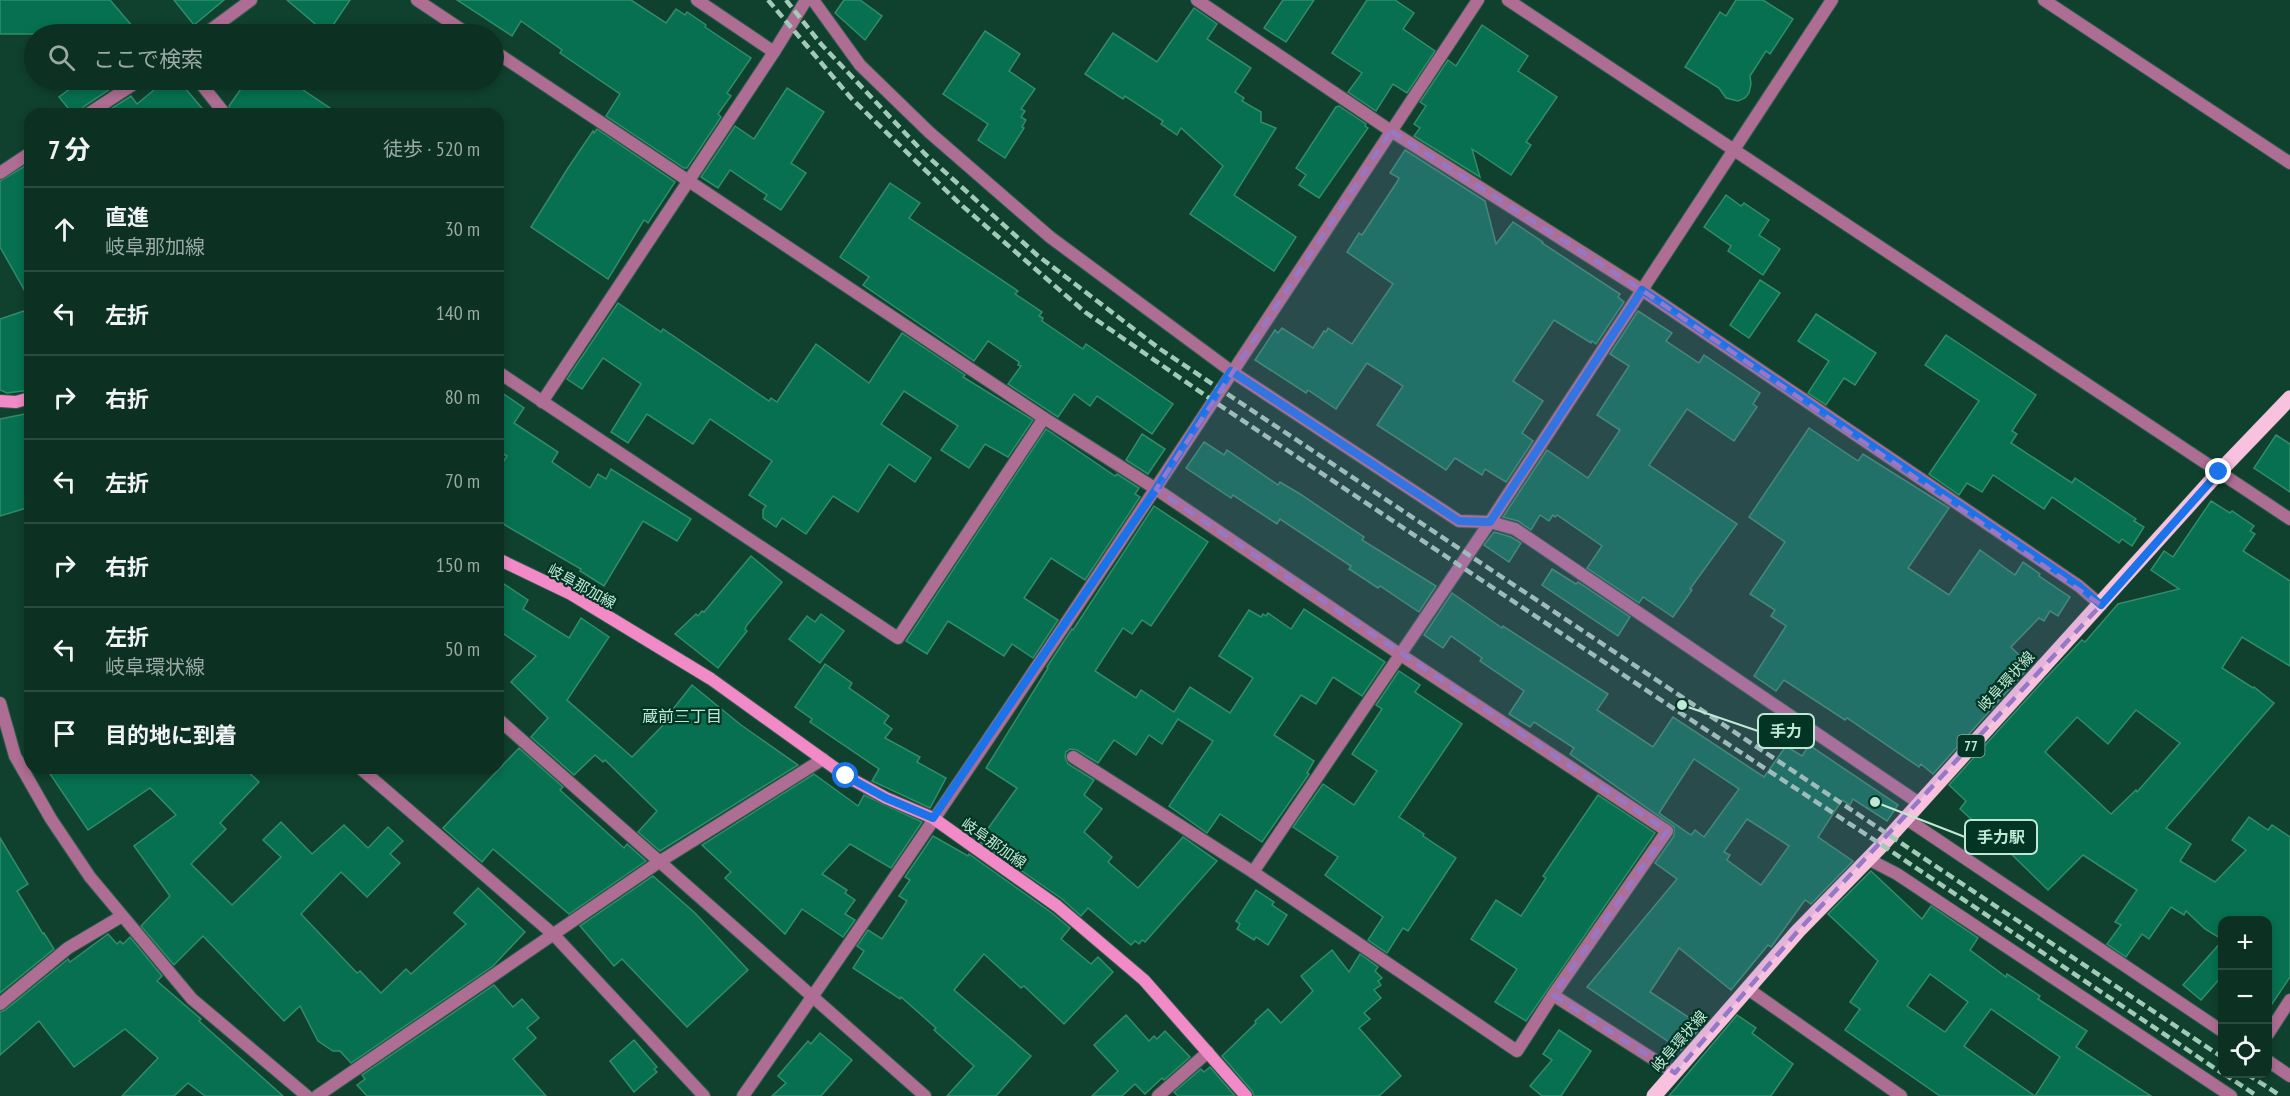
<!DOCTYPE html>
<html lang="ja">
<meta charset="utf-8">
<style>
:root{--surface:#0c3022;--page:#15382a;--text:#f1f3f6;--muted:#9aa9a5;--line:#2c4b40}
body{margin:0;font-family:"PT Sans Narrow","Noto Sans JP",sans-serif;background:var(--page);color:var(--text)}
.controls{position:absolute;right:18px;bottom:18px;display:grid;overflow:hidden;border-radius:12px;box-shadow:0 3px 9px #0003}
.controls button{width:54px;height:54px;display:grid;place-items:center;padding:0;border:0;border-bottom:2px solid var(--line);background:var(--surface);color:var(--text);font:30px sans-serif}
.stop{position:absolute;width:18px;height:18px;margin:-14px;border:4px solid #1a73e8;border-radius:50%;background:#fff}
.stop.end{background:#1a73e8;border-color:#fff;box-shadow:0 2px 6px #0008}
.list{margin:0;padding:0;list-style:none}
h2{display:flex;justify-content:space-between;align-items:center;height:78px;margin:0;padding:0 24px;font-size:26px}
h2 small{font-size:20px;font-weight:400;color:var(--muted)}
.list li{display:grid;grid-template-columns:39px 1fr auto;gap:18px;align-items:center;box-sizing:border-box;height:84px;padding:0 24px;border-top:2px solid var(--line)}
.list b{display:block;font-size:22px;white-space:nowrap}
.list p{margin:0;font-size:20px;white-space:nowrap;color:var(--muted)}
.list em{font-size:20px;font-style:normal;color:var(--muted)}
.icon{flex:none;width:33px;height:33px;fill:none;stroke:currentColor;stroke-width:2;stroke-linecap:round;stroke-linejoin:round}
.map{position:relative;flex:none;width:2290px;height:1096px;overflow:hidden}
.search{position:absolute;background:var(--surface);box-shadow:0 3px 9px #0003;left:24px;top:24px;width:480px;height:66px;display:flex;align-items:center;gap:15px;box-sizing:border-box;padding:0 21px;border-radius:33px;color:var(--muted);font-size:22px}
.panel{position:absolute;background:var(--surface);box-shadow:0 3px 9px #0003;left:24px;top:108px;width:480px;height:666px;border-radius:18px}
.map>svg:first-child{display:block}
.building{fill:#067050;stroke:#328c6a;stroke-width:1.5;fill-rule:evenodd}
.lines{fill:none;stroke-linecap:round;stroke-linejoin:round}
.minor-casing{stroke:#305e4c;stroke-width:14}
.tertiary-casing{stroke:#305e4c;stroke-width:14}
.secondary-casing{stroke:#305e4c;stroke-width:14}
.primary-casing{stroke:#305e4c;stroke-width:16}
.minor{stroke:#ae6d93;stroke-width:12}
.tertiary{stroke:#ae6d93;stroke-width:12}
.secondary{stroke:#f18ac7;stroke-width:12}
.primary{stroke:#f8c2df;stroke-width:15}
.rail{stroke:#a1cbb8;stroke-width:4.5;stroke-dasharray:9 4.5;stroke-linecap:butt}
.route{stroke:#1a73e8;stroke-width:8}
.marked{fill:#9778c8;fill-opacity:0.2;stroke:#9778c8;stroke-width:4.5;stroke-dasharray:12 8;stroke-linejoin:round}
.labels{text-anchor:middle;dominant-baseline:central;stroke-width:4.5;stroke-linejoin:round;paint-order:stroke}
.shield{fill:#023524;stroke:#87b3a0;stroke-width:1.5}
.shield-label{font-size:14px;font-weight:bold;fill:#c0e9d5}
.street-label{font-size:15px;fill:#c0e9d5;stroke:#023524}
.neighbourhood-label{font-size:16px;fill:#c0e9d5;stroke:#023524}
.leader{fill:none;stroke:#c0e9d5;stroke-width:2}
.callout-dot{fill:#c0e9d5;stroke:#023524;stroke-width:2}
.callout{fill:#023524;stroke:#c0e9d5;stroke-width:2}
.callout-label{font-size:16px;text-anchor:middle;font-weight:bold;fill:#c0e9d5}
</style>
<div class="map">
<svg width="2290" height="1096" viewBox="0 0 2290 1096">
<rect width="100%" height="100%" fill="#10402e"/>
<g class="building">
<polygon points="0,0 110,0 139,34 0,34"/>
<polygon points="174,0 224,0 194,25"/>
<polygon points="287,0 350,0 327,34"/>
<polygon points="457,0 631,0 666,23 676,9 685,15 687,12 706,25 705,27 751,58 727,93 731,96 718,114 721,117 687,168 684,168 606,116 620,94 560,53 562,50 521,21 512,36"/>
<polygon points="844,0 860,0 882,16 865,40 835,13"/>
<polygon points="1283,0 1314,0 1286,42 1264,28"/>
<polygon points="1367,0 1395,0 1414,13 1403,29 1435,51 1407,93 1393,84 1376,111 1348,92 1362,73 1332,53"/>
<polygon points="1736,0 1763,0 1793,19 1770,54 1766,51 1750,76 1751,84 1749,93 1745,98 1738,101 1726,98 1719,88 1685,67 1720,12 1726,16"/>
<polygon points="1194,8 1217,24 1207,39 1251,68 1235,92 1244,98 1242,101 1261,112 1261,122 1276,128 1234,195 1296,237 1274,271 1190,214 1223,166 1181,128 1177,135 1161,124 1163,121 1125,96 1123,99 1085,74 1113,33 1157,62"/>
<polygon points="1482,25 1528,56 1518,71 1557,97 1526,142 1531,145 1511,175 1472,149 1480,177 1414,136 1420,128 1414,124 1426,106 1420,102 1448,60 1456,66"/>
<polygon points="985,31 1020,54 1009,71 1035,89 1021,109 1025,111 1021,117 1026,120 1022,127 1024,128 1005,158 978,140 988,124 943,94"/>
<polygon points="82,80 119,80 121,82 83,107 80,114 73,114 59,97"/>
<polygon points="166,80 178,80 207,114 103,114 131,96 137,104"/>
<polygon points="247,80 288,80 339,114 233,114 229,106"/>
<polygon points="787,88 824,112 791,163 806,173 781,210 764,199 767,195 730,170 718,188 701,177 735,126 754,139"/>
<polygon points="1339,106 1366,124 1365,126 1368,128 1319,198 1299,185 1306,175 1296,168 1336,107"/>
<polygon points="597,129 675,182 648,223 644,220 608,279 531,227 568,168 593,131 594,133"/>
<polygon points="1405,150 1485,201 1496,244 1513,222 1543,242 1542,243 1620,294 1618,297 1624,302 1596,344 1592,341 1591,343 1554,320 1513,381 1543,401 1522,433 1533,441 1506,482 1485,469 1482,475 1455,458 1446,470 1377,425 1403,386 1367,363 1336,409 1308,390 1306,393 1255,360 1275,330 1278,333 1282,328 1313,348 1324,331 1326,332 1328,328 1352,344 1393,284 1347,252 1359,233 1362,235 1397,182 1399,178 1390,173"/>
<polygon points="30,163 30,300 0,247 0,181"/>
<polygon points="890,183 920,203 909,218 1018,291 1015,294 1042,312 1039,316 1043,318 1042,321 1083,349 1086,344 1173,404 1152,434 1097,396 1090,406 1074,394 1058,417 1008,384 1021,366 1018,365 1019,362 988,341 974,361 863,285 869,277 840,257"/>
<polygon points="1726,195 1741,206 1744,203 1769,220 1759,235 1780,249 1763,275 1728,251 1731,246 1704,227"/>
<polygon points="1760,280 1780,293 1749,338 1730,325"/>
<polygon points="618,303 661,332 663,329 769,401 771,398 777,402 816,344 869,383 902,333 965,375 963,377 1033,420 1008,457 985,444 969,468 941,450 958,426 904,391 881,424 931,458 915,482 889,464 858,512 833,496 806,534 782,518 776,527 763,518 763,510 766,506 749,495 772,461 710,419 693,444 647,414 628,443 611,432 641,384 603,358 582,389 567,379"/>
<polygon points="24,311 30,329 30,390 7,393 0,390 0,319"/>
<polygon points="1638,311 1672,333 1666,341 1699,363 1704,355 1760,393 1753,404 1757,407 1734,441 1687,409 1649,465 1737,524 1690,589 1692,590 1673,617 1643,597 1639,603 1587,568 1602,546 1557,515 1555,517 1553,515 1549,521 1540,515 1531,530 1518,521 1503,517 1547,450 1588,478 1620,430 1597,415 1629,366 1610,354"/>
<polygon points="1816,314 1876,353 1855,385 1844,378 1826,405 1808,393 1829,361 1798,341"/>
<polygon points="1946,335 2036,395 2012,431 2017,434 2011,443 2072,483 2075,478 2136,519 2134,521 2144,527 2132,546 2122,539 2119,543 2052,497 2044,509 1993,475 1982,492 1967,483 1959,495 1929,474 1979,401 1925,365"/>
<polygon points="498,390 524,408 514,423 558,452 552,462 590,488 598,474 606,479 611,469 691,519 677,541 643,521 604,586 580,571 581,569 498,521 498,470 507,456 498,451"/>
<polygon points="30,413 30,507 0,516 0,419"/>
<polygon points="1809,428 1858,461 1863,454 1949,508 1908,568 1949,595 1980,550 2015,575 2023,562 2040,574 2039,576 2070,597 2058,616 2050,611 2044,621 2039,618 2011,647 2030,666 1933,774 1921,764 1919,767 1847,718 1845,720 1784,680 1776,691 1754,676 1786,626 1771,616 1775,610 1750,594 1785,542 1749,517"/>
<polygon points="1046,429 1115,476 1117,474 1139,488 1135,494 1140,497 1085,580 1051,558 1024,598 1058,620 1033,658 1012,644 1004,656 948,621 927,654 906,641"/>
<polygon points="1142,434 1165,449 1148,474 1126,460"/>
<polygon points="2276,435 2290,444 2290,492 2254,468"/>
<polygon points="1204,442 1224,455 1227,450 1278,485 1280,482 1300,494 1364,537 1362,540 1436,586 1419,612 1380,586 1378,588 1349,569 1351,566 1280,519 1277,524 1233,495 1231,498 1186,468"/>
<path d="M 2211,501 L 2230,513 L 2232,511 L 2254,526 L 2250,531 L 2255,534 L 2243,551 L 2290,581 L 2290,666 L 2242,637 L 2222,668 L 2253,688 L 2254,687 L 2274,703 L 2166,828 L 2191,844 L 2180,861 L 2215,882 L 2246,850 L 2232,840 L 2249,817 L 2268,830 L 2272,825 L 2290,837 L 2290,977 L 2268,1010 L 2268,921 L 2223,921 L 2223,940 L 2205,929 L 2186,911 L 2184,915 L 2171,907 L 2149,939 L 2142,934 L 2126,957 L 2107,944 L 2121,925 L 2115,922 L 2137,890 L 2083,855 L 2048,890 L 1997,840 L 1989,850 L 1973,836 L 1981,828 L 1960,809 L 1966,801 L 1949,785 L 2044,680 L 2082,640 L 2085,642 L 2118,604 L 2179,589 L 2151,570 L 2164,551 L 2173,557 ZM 2136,710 L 2180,743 L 2137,792 L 2136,790 L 2111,814 L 2045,752 L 2077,717 L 2108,744 Z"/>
<polygon points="1154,506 1208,542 1151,626 1142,620 1132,634 1123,628 1095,671 1136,698 1141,690 1174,712 1190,687 1230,713 1253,678 1219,656 1249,610 1261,617 1263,614 1266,616 1268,613 1291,629 1304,609 1385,662 1362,696 1333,677 1316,704 1301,695 1274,735 1314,761 1307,773 1309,774 1262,842 1220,814 1207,833 1169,806 1213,741 1178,719 1162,744 1149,735 1136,755 1114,740 1098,763 1077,750 1070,749 1066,752 1065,757 1068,764 1094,780 1084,795 1102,809 1084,832 1112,857 1108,862 1138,888 1183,837 1217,861 1145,942 1142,940 1139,944 1135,941 1131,945 1088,908 1081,916 1062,899 979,841 1017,788 986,768 1048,668 1047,667 1072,629 1073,630"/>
<polygon points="1494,532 1511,537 1521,543 1509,562 1484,545"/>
<polygon points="751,556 782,582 747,625 745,629 747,631 718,668 675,634 696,614 698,616 702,611 704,612"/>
<polygon points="1552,569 1576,584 1578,582 1630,617 1618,636 1542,585"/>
<polygon points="498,580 528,600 523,609 569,638 581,618 609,637 567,700 632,757 668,720 666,718 692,685 741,725 798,765 660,851 638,832 657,811 605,760 603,762 595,755 574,775 531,737 548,718 511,682 536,656 498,630"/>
<path d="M 1452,593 L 1502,628 L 1503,626 L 1608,694 L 1597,710 L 1653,747 L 1673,717 L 1764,777 L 1786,746 L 1802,756 L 1809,745 L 1898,805 L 1887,821 L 1853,799 L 1850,805 L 1842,800 L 1818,837 L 1853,861 L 1811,904 L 1805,900 L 1774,943 L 1771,947 L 1768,945 L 1731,990 L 1679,948 L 1650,992 L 1702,1026 L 1681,1050 L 1587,987 L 1677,879 L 1655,863 L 1674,836 L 1674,827 L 1570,754 L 1574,748 L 1534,722 L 1530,727 L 1509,714 L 1524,691 L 1480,661 L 1482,658 L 1451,636 L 1443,648 L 1424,635 ZM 1694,759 L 1739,789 L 1704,837 L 1695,830 L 1691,835 L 1659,813 ZM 1747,819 L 1789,846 L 1761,885 L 1727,860 L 1730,855 L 1724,852 Z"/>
<polygon points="821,614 844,631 820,663 789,639 807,616 815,622"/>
<polygon points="825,664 852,683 849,688 889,716 884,723 892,729 885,738 920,757 917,762 946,778 930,808 872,781 879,769 810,722 812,719 795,707"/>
<polygon points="1399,671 1420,685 1415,692 1462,724 1399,817 1424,834 1423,836 1456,858 1408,931 1403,928 1387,953 1368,940 1383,917 1325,875 1338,857 1293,827 1323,784 1354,805 1377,771 1352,754 1382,709 1376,705"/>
<polygon points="519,748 563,787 560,790 624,848 627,844 646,861 569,914 493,849 482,862 443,828"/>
<polygon points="46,768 244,768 259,782 220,823 226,829 191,864 232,905 281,857 263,840 281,822 312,854 344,825 368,848 388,827 403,841 390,854 400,863 367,897 341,872 301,914 357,973 360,971 381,993 406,969 411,974 466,924 454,913 478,888 525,932 493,966 351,1063 340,1051 333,1051 318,1041 300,1006 284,1021 203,936 174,965 141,926 170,896 134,846 176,815 150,788 88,830"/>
<polygon points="814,774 858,806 864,795 922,822 891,868 850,844 822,874 847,890 845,893 855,900 845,914 855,920 843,937 802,909 785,934 725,878 731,872 702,845"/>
<polygon points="1598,795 1655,833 1526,1021 1495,1002 1517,969 1471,939 1496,900 1521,916 1546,878 1543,876"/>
<polygon points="933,836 968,856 969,854 1052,913 1070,928 1061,939 1091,964 1098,957 1113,972 1064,1024 1024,986 1021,988 984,954 954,990 1031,1056 996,1096 947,1096 974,1066 934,1030 936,1028 901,997 900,999 853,968 864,951 857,946 868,930 882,939 907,901 899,896 910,880 905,877"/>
<polygon points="0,838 28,884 17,891 43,934 44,933 54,949 0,993"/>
<path d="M 1871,871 L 1922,919 L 1931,906 L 1978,938 L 1970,950 L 2006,977 L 2007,974 L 2040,996 L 2038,999 L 2087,1031 L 2076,1047 L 2151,1096 L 1940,1096 L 1845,1030 L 1860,1009 L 1850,1002 L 1878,961 L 1828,914 ZM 1930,974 L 1968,1002 L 1945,1032 L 1907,1006 ZM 1991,1009 L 2060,1057 L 2035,1096 L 1964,1046 Z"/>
<polygon points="653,876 695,913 748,970 687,1027 622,959 614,966 580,926"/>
<polygon points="1256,890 1274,902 1272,905 1287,915 1268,945 1256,937 1254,940 1237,929 1240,924 1236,921"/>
<polygon points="108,934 117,944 120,941 123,944 130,937 162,976 157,981 201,1019 199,1021 283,1096 205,1096 188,1083 174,1096 122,1096 158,1058 125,1029 74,1067 39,1021 0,1055 0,1012 5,1010 68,959 70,962"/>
<polygon points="2223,940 2223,975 2201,1000 2183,985"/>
<polygon points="1332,950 1349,972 1360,954 1378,967 1375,971 1382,978 1378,981 1381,985 1374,990 1381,998 1364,1013 1370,1019 1359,1028 1401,1076 1379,1096 1254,1096 1252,1091 1222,1056 1256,1023 1255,1021 1268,1009 1281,1023 1313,991 1301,976"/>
<polygon points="494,985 513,1007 522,999 539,1018 527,1028 536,1038 513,1059 546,1096 367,1096 357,1085 365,1079 362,1075"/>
<polygon points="1126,1015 1149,1041 1154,1036 1157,1039 1165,1031 1190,1057 1164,1080 1162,1078 1145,1094 1135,1084 1122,1096 1092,1096 1118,1071 1094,1045"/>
<polygon points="1737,1015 1756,1028 1752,1033 1793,1064 1771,1096 1669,1096"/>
<polygon points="1559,1030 1591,1051 1561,1096 1542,1096 1530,1086 1552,1060 1543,1054"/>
<polygon points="820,1033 852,1060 821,1096 772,1096 786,1083 778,1076 808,1041 811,1044"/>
<polygon points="634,1040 657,1067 654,1069 657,1072 634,1092 610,1061"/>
<polygon points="1210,1067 1235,1096 1178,1096 1174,1092 1201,1069 1204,1072"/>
</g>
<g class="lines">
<defs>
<g id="minor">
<polyline points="417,0 468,34"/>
<polyline points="697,0 774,52"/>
<polyline points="813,0 860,65 929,132 1050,237 1231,371 1459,521 1490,522 1515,529 1919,803"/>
<polyline points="1197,0 1391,131 1642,290 2079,586 2101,605"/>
<polyline points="2044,0 2290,163"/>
<polyline points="205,34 251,0"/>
<polyline points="494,51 1044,418 1156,489 1401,655 1667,831 1553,995 1517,1051 1253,872 1073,757"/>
<polyline points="198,80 225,114"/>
<polyline points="88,114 140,80"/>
<polyline points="0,173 30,153"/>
<polyline points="498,372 898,638 1044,418"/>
<polyline points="542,402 774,52 806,0"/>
<polyline points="0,703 15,756 51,819 90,877 192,999 307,1096"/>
<polyline points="498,719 925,1096"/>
<polyline points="360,768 554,935 704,1096"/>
<polyline points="1905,818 2222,1031"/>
<polyline points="1868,859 1897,874 2231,1096"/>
<polyline points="1253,872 1490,522 1832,0"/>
<polyline points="1748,989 1901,1096"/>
<polyline points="1553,995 1675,1073"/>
<polyline points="0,1004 68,948 122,916"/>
<polyline points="2268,1034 2290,1000"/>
<polyline points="2268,1061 2290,1076"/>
<polyline points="317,1096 659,862 823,759"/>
<path d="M 743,1096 C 996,736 1235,367 1478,0"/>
<polyline points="1158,1096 1208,1052"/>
</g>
<polyline id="tertiary" points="1508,0 2290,519"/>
<g id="secondary">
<polyline points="0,401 16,402 30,398"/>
<polyline points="498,559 571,594 711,679 846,776 886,798 933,818 1057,906 1144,980 1246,1096"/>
</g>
<polyline id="primary" points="1654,1096 1798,931 1882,845 2219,472 2290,398"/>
</defs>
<use href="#minor" class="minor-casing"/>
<use href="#tertiary" class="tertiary-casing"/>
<use href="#secondary" class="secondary-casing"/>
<use href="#primary" class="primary-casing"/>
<use href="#minor" class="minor"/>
<use href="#tertiary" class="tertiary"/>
<use href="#secondary" class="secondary"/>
<use href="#primary" class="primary"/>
<g class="rail">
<polyline points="768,0 851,98 959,203 1085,312 1212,400 1679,712 1882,845 2222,1073"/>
<polyline points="786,0 821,44 925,154 1037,255 1160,349 2222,1057"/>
<polyline points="2224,1074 2257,1096"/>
<polyline points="2247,1074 2281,1096"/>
</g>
</g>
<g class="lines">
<polyline class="route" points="846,776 886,798 933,818 1156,489 1231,371 1459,521 1490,522 1642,290 2079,586 2101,605 2219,472"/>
</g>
<path class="marked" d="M 1391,131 L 1642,290 L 2101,605 L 1798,931 L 1675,1073 L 1553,995 L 1667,831 L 1156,489 Z"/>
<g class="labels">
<rect class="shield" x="1957.5" y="735" width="27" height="22" rx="4.5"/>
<g class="shield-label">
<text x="1971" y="746">77</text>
</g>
<g class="street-label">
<text transform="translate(582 586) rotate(29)">岐阜那加線</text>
<text transform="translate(2006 681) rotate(-47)">岐阜環状線</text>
<text transform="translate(994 843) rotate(35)">岐阜那加線</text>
<text transform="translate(1679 1041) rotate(-49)">岐阜環状線</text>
</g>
<g class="neighbourhood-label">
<text x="682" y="716">蔵前三丁目</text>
</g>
</g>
<path class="leader" d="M1682 705L1758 731M1875 802L1965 837"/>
<g class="callout-dot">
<circle cx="1682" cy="705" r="6"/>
<circle cx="1875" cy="802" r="6"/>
</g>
<g class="callout">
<rect x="1758" y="714" width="56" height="34" rx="6"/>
<rect x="1965" y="820" width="72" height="34" rx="6"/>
</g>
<g class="callout-label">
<text x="1786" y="737">手力</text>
<text x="2001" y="843">手力駅</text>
</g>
</svg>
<div class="controls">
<button>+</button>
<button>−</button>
<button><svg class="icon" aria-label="locate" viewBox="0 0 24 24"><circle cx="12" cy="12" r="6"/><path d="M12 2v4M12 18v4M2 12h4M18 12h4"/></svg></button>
</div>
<div class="stop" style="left:846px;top:776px"></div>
<div class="stop end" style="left:2219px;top:472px"></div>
<div class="search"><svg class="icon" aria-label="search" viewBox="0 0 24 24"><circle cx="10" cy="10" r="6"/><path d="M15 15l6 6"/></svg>ここで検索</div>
<section class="panel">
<h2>7 分<small>徒歩 · 520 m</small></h2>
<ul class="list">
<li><svg class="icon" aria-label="ahead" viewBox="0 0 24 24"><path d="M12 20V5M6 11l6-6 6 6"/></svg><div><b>直進</b><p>岐阜那加線</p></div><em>30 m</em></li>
<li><svg class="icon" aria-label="left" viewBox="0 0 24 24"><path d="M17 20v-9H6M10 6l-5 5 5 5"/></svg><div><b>左折</b></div><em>140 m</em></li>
<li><svg class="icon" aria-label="right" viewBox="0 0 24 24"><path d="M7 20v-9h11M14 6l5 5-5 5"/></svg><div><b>右折</b></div><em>80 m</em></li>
<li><svg class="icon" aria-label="left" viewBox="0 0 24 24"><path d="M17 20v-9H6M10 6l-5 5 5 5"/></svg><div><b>左折</b></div><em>70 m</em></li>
<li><svg class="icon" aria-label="right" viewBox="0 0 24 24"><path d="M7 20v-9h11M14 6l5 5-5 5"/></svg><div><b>右折</b></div><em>150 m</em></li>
<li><svg class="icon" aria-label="left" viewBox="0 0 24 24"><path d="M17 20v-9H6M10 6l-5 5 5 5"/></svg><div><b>左折</b><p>岐阜環状線</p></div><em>50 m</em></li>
<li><svg class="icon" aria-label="arrive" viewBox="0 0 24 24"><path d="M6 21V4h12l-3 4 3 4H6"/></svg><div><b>目的地に到着</b></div></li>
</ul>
</section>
</div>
